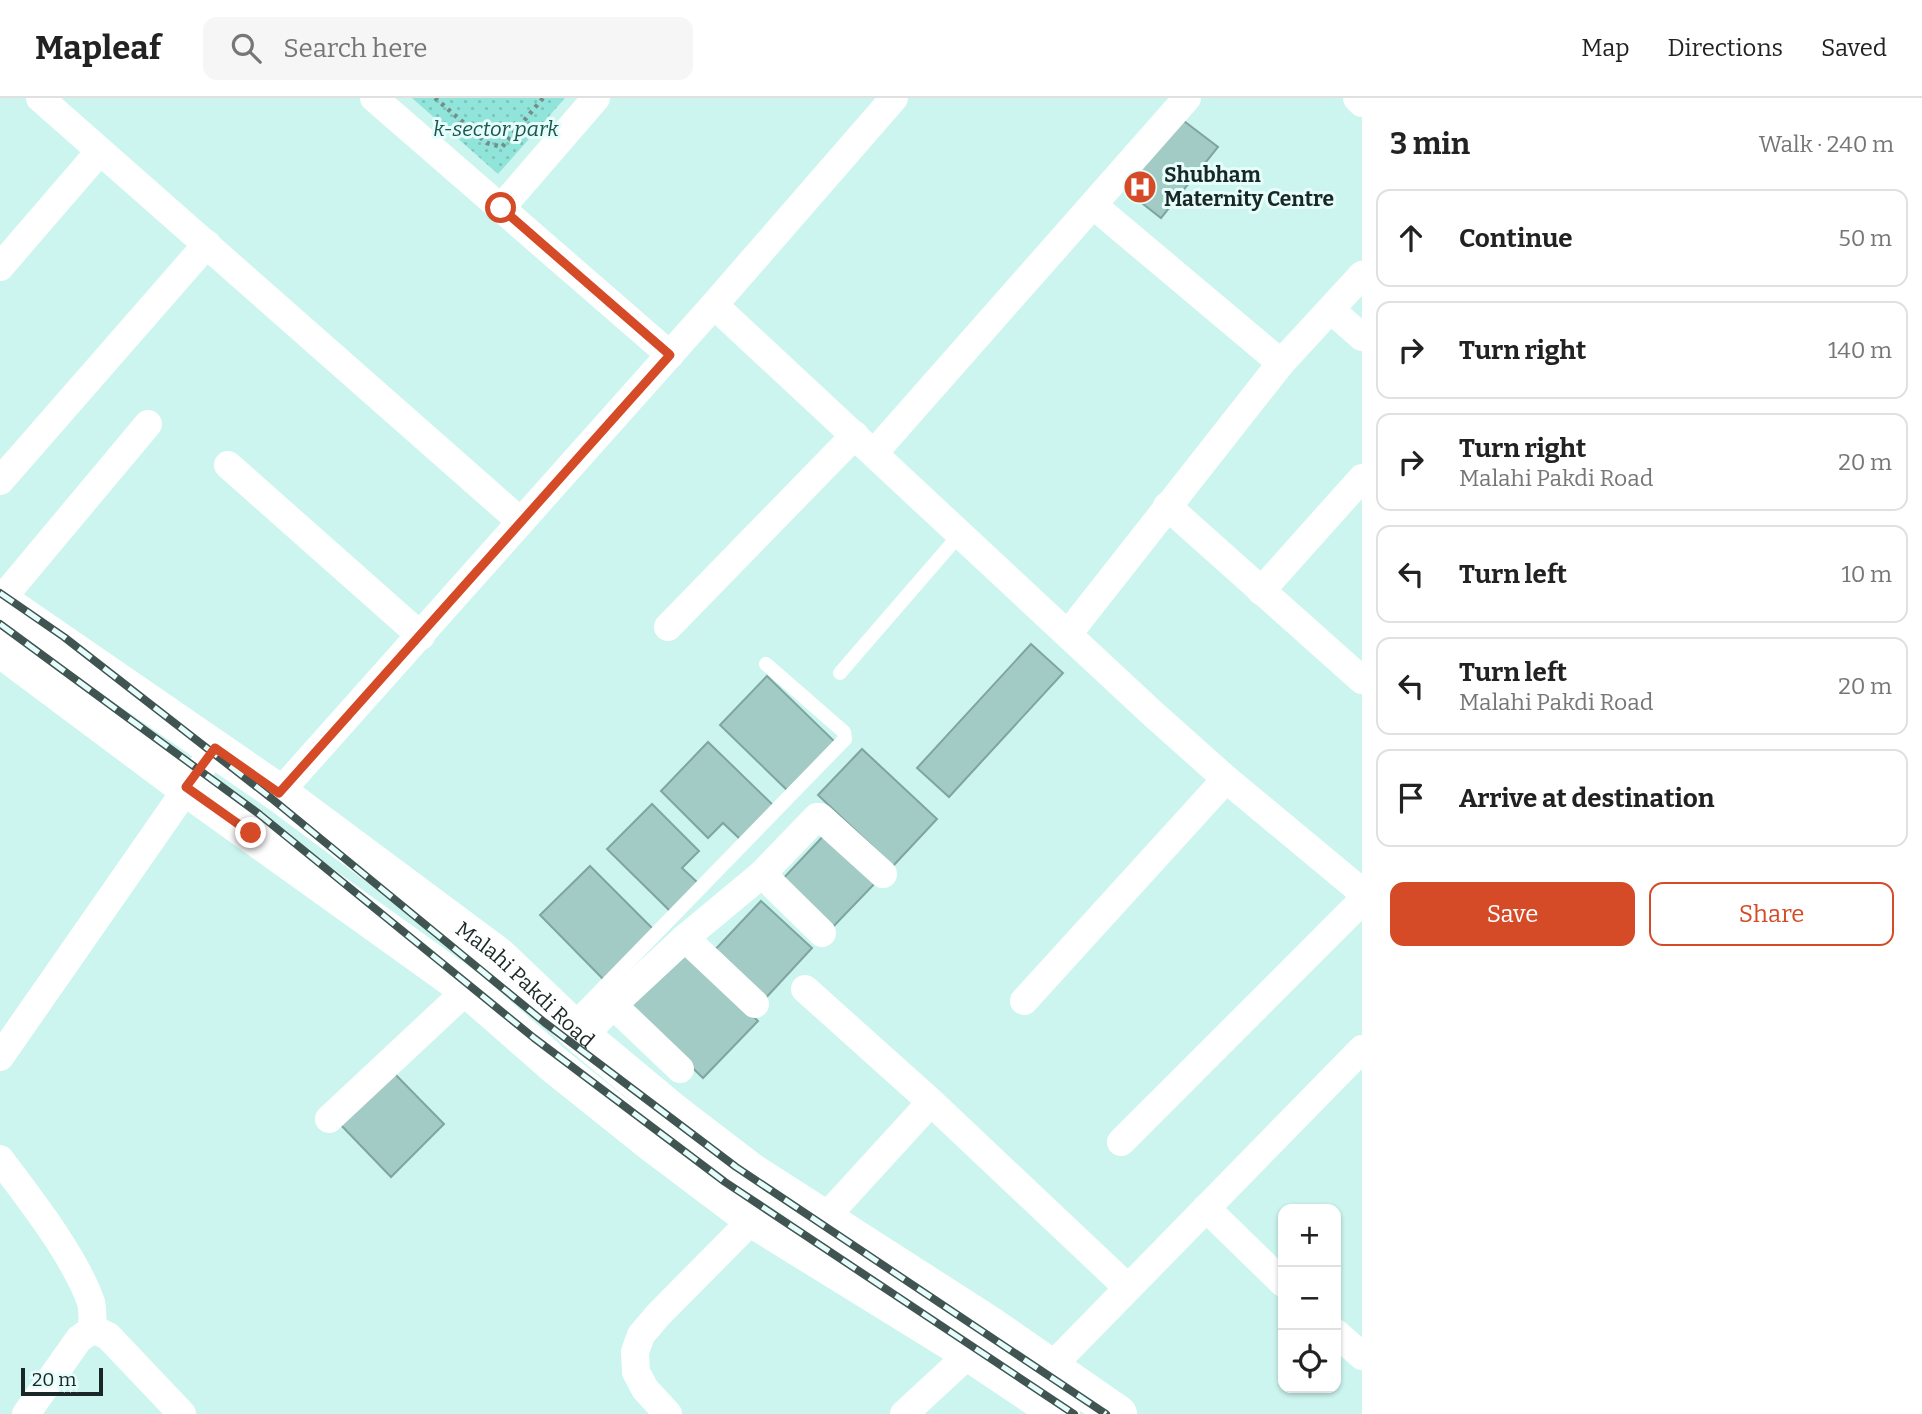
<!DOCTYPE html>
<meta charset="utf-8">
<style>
:root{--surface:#fff;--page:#f6f6f6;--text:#222;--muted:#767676;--line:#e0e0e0;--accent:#d54b27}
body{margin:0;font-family:Bitter,serif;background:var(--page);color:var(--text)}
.controls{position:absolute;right:21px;bottom:21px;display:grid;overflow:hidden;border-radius:14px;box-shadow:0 2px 5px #0004}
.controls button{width:63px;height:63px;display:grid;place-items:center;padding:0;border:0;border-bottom:2px solid var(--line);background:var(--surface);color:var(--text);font:35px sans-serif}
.scale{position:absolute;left:21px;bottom:18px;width:82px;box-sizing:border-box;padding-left:7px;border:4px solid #192826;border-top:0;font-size:19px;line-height:24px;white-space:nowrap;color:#192826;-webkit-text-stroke:5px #e6fefb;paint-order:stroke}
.stop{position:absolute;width:21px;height:21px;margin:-16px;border:5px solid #d54b27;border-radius:50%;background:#fff}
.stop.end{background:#d54b27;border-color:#fff;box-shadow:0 2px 7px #0008}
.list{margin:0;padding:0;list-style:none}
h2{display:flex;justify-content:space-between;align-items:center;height:91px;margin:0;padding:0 28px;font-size:30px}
h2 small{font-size:23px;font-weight:400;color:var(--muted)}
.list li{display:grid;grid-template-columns:46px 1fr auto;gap:21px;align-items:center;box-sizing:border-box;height:98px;margin:0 14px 14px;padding:0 14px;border:2px solid var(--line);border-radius:14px}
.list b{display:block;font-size:26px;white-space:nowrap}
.list p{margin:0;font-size:23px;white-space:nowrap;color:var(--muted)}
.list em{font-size:23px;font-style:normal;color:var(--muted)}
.actions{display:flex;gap:14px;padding:21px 28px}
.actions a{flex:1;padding:16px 0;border:2px solid var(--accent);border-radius:14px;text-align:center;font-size:24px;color:var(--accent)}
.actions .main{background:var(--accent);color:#fff}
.icon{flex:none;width:38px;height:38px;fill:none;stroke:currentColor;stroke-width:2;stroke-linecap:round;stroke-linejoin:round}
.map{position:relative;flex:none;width:1362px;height:1316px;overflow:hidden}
header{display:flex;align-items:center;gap:42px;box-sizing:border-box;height:98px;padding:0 35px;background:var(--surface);border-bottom:2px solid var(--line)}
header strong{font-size:33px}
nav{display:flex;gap:38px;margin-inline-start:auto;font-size:24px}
.search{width:490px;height:63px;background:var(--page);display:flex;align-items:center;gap:18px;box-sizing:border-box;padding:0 24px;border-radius:14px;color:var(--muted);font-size:26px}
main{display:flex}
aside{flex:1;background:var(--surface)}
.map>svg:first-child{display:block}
.grass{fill:url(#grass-dots)}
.building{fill:#a3cbc5;stroke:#7fa5a0;stroke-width:2}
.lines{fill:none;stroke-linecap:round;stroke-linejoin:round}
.path{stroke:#738f8b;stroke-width:4.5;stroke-dasharray:3.5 5;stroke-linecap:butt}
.lane{stroke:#fff;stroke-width:14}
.street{stroke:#fff;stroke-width:28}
.secondary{stroke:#fff;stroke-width:38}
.rail-casing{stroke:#405552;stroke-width:8}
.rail{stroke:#e6fefb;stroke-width:5;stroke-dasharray:16;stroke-linecap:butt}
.route{stroke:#d54b27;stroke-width:9}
.labels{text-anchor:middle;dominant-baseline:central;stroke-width:6;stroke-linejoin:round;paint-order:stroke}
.park-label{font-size:21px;font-style:italic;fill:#1a554f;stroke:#e6fefb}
.poi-label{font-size:21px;font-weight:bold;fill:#192826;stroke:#e6fefb;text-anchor:start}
.street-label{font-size:21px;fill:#192826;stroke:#e6fefb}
</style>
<header>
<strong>Mapleaf</strong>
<div class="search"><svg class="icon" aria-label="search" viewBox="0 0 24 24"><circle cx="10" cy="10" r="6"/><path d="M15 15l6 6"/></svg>Search here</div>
<nav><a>Map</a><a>Directions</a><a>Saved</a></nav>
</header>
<main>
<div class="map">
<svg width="1362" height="1316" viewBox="0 0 1362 1316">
<defs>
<pattern id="grass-dots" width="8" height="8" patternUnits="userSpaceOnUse" patternTransform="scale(1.75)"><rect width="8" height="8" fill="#91e4d9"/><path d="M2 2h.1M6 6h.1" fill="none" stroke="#7cc4ba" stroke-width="1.8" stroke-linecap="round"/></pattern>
</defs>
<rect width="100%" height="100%" fill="#ccf5ef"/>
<polygon class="grass" points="412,0 565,0 498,76"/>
<g class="building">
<polygon points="1180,20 1218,49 1161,120 1124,91"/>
<polygon points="1031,546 1063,575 949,699 917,670"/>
<polygon points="767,578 836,645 789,694 720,627"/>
<polygon points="708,644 774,708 741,742 723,725 708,740 661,693"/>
<polygon points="862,651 937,721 893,768 818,697"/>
<polygon points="652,706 699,753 682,770 698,785 670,813 607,751"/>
<polygon points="829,732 879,781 828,834 778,786"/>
<polygon points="590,768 655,833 605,883 540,817"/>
<polygon points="761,803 812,850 762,904 711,856"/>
<polygon points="685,852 758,923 703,980 630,909"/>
<polygon points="390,971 444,1026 391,1079 337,1023"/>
</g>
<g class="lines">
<polyline class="path" points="435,0 487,45 502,49 543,0"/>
<g class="lane">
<polyline points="840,575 961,435"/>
<polyline points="570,924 845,641 844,634 766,566"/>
</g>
<g class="street">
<polyline points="40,0 520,423"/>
<polyline points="374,0 670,257"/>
<polyline points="1357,0 1362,5"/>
<polyline points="1093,107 1281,265"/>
<polyline points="501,110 596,0"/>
<polyline points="0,169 100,53"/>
<polyline points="714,207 1152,615 1226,681 1362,794"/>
<polyline points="1331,212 1362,239"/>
<polyline points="874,355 1187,0"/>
<polyline points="228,367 421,538"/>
<polyline points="0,383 207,146"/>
<polyline points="1167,408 1362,582"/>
<polyline points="1261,493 1362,380"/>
<polyline points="0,503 148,326"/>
<polyline points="668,529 855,337"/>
<polyline points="1068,536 1281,265 1362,177"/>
<polyline points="279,695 714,207 894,0"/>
<polyline points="762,776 822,835"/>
<polyline points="685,840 755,906"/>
<polyline points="805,891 931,1004 1128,1190"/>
<polyline points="1024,903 1226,681"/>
<polyline points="613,907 680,971"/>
<polyline points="583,939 613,907 685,840 762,776 817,719 820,719 883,776"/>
<polyline points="0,959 215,650"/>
<polyline points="329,1021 468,891"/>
<polyline points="1121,1044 1362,803"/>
<path d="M 0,1061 C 31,1103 73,1155 91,1204 C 93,1212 92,1223 93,1231"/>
<polyline points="1206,1110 1283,1185"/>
<polyline points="824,1121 931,1004"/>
<polyline points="1336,1235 1362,1258"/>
<polyline points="1051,1269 1362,951"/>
<polyline points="26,1316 79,1241 93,1231 108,1238 182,1316"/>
<polyline points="668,1316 645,1291 636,1274 635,1254 641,1237 658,1217 753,1121"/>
<polyline points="904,1316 970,1255"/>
</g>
<g class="secondary">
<path id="s1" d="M 0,503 L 279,695 L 498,858 L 583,939 L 673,1014 L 750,1073 L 991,1228 L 1118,1316"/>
<polyline points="0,550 186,689 468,891 557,969 647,1041 753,1121 970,1255 1061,1316"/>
</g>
<defs>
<g id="rail">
<polyline points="0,495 64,539 271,700 544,924 736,1069 1106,1316"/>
<polyline points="0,526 259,716 534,940 725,1084 1074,1316"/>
</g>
</defs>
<use href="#rail" class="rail-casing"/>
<use href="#rail" class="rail"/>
</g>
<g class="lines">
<polyline class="route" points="251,735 186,689 215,650 279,695 670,257 501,110"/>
</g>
<defs>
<symbol id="hospital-disc" viewBox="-11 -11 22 22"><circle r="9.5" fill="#d54b27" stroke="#e6fefb"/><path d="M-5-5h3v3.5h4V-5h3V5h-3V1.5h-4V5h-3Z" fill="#fff"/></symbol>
</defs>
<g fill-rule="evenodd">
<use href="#hospital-disc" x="1121" y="70" width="38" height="38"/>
</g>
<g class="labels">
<g class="park-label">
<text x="496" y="31">k-sector park</text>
</g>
<g class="poi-label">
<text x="1164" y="77">Shubham<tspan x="1164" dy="24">Maternity Centre</tspan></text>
</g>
<g class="street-label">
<text stroke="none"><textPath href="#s1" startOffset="651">Malahi Pakdi Road</textPath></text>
</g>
</g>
</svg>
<div class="controls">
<button>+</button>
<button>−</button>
<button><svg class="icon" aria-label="locate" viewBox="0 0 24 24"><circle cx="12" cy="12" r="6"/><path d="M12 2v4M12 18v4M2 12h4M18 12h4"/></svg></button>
</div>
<div class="scale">20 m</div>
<div class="stop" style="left:501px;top:110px"></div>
<div class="stop end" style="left:251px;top:735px"></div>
</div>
<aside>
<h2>3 min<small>Walk · 240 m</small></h2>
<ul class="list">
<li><svg class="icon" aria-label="ahead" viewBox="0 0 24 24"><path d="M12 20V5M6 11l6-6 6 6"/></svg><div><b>Continue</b></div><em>50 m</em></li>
<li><svg class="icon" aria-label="right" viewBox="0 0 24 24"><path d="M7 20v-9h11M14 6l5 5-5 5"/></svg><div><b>Turn right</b></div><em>140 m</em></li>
<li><svg class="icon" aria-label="right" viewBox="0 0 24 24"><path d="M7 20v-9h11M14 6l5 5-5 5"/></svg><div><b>Turn right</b><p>Malahi Pakdi Road</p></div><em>20 m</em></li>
<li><svg class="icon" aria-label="left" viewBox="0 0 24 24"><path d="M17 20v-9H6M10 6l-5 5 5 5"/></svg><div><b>Turn left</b></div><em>10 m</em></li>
<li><svg class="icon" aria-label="left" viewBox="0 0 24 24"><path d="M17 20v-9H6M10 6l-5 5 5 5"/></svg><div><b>Turn left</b><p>Malahi Pakdi Road</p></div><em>20 m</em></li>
<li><svg class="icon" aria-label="arrive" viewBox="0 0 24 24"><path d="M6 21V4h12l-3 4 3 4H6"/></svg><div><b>Arrive at destination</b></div></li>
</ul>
<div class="actions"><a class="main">Save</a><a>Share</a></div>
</aside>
</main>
